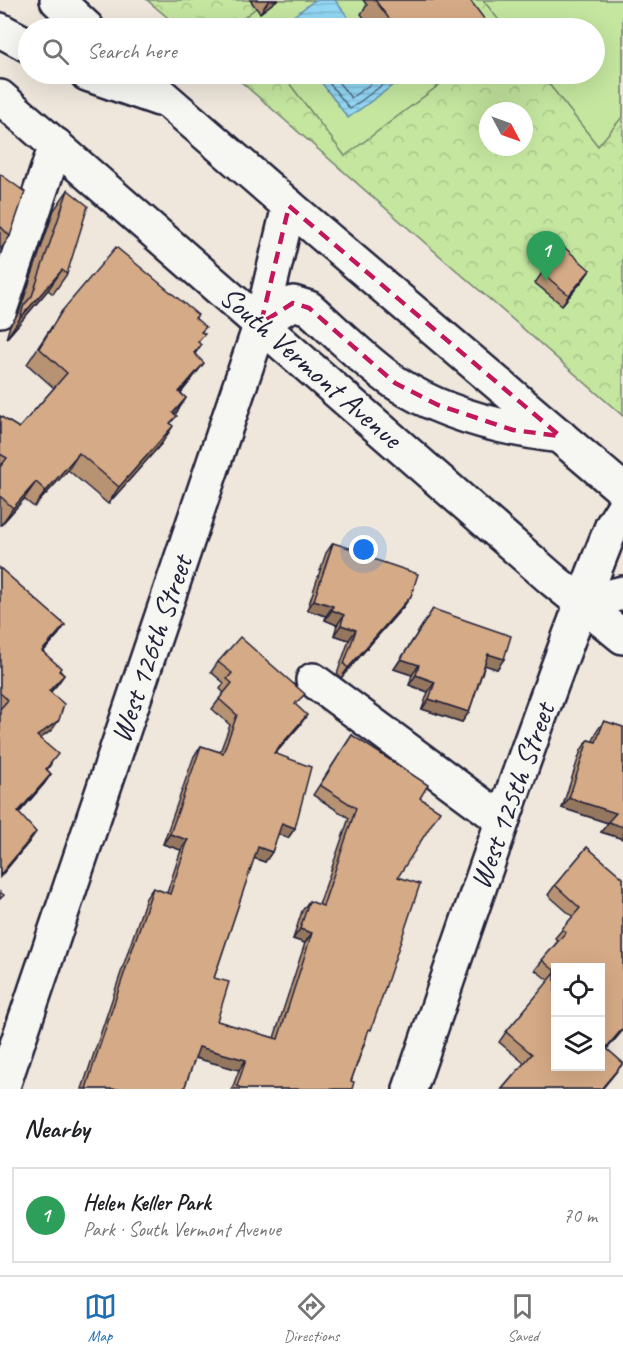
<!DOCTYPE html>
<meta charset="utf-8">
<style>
:root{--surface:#fff;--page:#f6f6f6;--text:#202124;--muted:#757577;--line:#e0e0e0;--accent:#1f6fb2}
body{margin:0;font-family:Caveat,sans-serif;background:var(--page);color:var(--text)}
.controls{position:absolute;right:18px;bottom:18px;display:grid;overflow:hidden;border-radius:0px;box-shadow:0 6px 24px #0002}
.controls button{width:54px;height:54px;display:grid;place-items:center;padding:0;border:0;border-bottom:2px solid var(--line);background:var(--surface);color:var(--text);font:30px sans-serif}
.compass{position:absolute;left:479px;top:102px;width:54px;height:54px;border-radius:50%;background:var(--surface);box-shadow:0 6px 24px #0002;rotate:131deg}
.you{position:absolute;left:364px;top:550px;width:21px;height:21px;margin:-15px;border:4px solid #fff;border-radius:50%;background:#1a73e8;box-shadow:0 0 0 9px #1a73e833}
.badge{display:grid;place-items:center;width:39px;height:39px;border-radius:50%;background:var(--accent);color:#fff;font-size:20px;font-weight:700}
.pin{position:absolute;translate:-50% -50px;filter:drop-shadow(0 2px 3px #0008)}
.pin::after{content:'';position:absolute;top:32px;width:21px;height:18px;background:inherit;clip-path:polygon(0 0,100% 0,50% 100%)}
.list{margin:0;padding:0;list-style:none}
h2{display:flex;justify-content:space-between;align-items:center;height:78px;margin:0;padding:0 24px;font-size:26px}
h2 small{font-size:20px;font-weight:400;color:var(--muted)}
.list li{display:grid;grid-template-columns:39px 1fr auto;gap:18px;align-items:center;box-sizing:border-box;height:96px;margin:0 12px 12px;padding:0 12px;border:2px solid var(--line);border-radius:0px}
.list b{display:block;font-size:22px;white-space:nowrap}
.list p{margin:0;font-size:20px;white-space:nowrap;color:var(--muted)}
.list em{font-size:20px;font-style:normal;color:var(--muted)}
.icon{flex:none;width:33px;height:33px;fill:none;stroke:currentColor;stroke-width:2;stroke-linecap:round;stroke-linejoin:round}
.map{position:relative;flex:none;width:623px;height:1089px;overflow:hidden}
.search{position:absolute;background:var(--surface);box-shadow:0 6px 24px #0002;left:18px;right:18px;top:18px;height:66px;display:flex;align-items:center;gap:15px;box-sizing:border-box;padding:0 21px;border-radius:33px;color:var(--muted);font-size:22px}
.sheet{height:186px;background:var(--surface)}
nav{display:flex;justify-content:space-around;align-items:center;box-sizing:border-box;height:84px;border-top:2px solid var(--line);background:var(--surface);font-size:16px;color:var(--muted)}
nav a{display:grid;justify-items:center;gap:3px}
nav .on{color:var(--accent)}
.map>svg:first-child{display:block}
.park{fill:url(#park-crowns);stroke:#73846d;stroke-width:1.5;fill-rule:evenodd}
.garden{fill:#c4e69f;stroke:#73846d;stroke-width:1.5}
.water{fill:url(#water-rules);stroke:#6690ab;stroke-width:1.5}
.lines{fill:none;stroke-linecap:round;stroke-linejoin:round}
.shore{stroke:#506b86;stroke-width:1.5}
.minor-casing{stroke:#22223b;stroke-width:38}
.major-casing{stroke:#22223b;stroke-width:38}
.minor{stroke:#f6f6f2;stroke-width:33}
.major{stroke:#f6f6f2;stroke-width:33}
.wall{fill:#b79273;stroke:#22223b;stroke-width:1.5;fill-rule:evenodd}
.shaded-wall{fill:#95775e;stroke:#22223b;stroke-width:1.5}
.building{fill:#d5aa86;stroke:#22223b;stroke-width:1.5}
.marked{fill:none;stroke:#c2185b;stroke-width:4.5;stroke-dasharray:12 8;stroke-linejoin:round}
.labels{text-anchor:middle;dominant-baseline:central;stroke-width:4.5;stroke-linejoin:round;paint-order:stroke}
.street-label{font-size:30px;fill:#22223b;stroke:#f6f6f2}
</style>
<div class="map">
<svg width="623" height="1089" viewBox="0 0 623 1089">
<defs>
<pattern id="park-crowns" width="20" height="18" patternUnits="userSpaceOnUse" patternTransform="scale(1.5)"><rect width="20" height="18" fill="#c4e69f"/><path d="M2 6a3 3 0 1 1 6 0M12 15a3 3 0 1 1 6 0" fill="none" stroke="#a8c58a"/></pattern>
<pattern id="water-rules" width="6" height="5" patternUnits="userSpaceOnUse" patternTransform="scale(1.5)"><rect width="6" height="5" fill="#94d9f6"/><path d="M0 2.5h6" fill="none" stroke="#7fbad4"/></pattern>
</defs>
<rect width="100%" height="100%" fill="#efe7dc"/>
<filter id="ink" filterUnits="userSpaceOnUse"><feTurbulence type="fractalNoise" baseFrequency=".0167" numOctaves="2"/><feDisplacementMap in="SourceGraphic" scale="12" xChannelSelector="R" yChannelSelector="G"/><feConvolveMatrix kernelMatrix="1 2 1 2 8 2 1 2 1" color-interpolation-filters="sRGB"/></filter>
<g filter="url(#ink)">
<path class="park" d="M 147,0 L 623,0 L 623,416 L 232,74 L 594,74 L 594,28 L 180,28 ZM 488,111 L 524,111 L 524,147 L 488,147 Z"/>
<g class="garden">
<polygon points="250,0 445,0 467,28 249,28 242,19 256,8"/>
<polygon points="483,0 623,0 623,116 598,146 541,74 594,74 594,28 505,28"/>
<polygon points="282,74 433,74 439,85 345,156"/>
</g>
<g class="water">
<polygon points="315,0 335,0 356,28 282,28 280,26"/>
<polygon points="315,74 389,74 396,83 348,118"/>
</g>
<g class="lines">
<g class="shore">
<polyline points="322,74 350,109 385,83 385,74"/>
<polyline points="332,74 351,98 376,80 377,74"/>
</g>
<defs>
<g id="minor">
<polyline points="0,310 56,145"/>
<polyline points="313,680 502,820"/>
<polyline points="2,1089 261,323 289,206"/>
<path d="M 410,1089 C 475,900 538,712 612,526 L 623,508"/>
</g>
<g id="major">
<polyline points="57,0 87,28"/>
<polyline points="0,30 28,45"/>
<polyline points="87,74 159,99"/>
<polyline points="137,74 289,206 623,490"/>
<polyline points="0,97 553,580 623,637"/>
<path d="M 261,323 L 293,303 L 309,308 C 337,333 365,362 396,383 C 444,415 504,429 560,436"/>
<polyline points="581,603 623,593"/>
</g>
</defs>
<use href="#minor" class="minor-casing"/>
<use href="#major" class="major-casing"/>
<use href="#minor" class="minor"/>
<use href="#major" class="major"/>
</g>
<g class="wall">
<polygon points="250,0 277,0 260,13"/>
<polygon points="363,0 470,0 485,28 372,28 361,14 367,5"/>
<polygon points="418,74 433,74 424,81"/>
<polygon points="0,174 10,236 1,249 0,248"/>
<polygon points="68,190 67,274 53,294 48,290 6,339 10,325 19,313 54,210"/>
<polygon points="590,270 583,280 562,305 535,283 542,273"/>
<polygon points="62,311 196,318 202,332 198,343 201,345 195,354 192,379 181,393 186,398 175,414 162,443 108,504 68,470 34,507 24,499 1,525 0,523 0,416 19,428 54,388 27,364"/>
<polygon points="333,543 355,553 404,606 341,678 337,674 349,640 334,635 337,625 325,620 326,616 307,610 326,553"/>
<polygon points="0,568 65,625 58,635 43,652 64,675 51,692 52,730 40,739 51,764 47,770 51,774 44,784 19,813 29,842 0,877"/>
<polygon points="433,609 504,659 497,669 485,665 469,712 462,722 422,709 428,692 409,685 412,675 394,669"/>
<polygon points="218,662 296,705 300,725 275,754 295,828 288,838 278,834 272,852 265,862 254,858 214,978 217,1021 274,1038 305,943 293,939 302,911 309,901 319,905 349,818 313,795 352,735 420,798 398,877 366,1039 351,1081 352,1089 232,1089 239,1070 195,1058 184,1089 82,1089 146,898 153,888 167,893 181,850 163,844 194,756 201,746 220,752 230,725 212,709 224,693 220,689 224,683 211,672"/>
<polygon points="604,721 623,727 623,839 601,832 608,823 562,808 581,750 588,740 593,741 597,731"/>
<path d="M 587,847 L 623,878 L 623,1030 L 607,1049 L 623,1063 L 602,1089 L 502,1089 L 524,1063 L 499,1042 L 506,1032 L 549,981 L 535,970 L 558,941 L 555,938 L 573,917 L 548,895 L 555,885 ZM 555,968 L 600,968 L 600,1066 L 555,1066 Z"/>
</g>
<g class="shaded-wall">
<polygon points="269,0 277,0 260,13"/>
<polygon points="429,74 433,74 424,81"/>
<polygon points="62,270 48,290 6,339 20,318"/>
<polygon points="590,270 583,280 562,305 569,295"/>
<polygon points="204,363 192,379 167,408 179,392"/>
<polygon points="186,398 175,415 173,413"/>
<polygon points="173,426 162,443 108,504 119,487"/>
<polygon points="79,453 68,470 34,507 46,491"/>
<polygon points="36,482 24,499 1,525 13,508"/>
<polygon points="411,596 404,606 341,678 348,668"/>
<polygon points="314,600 333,606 326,616 307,610"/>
<polygon points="332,610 344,615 337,625 325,620"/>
<polygon points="65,625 58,635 35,661 42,651"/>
<polygon points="341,625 356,630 349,640 334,635"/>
<polygon points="488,654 504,659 497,669 481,664"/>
<polygon points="401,659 419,665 412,675 394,669"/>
<polygon points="64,675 57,685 42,701 49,691"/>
<polygon points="416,675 435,682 428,692 409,685"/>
<polygon points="429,699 469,712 462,722 422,709"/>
<polygon points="307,715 300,725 267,763 274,753"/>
<polygon points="59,720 52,730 30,746 37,736"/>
<polygon points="51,774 44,784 11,822 18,812"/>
<polygon points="569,798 616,813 623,827 623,839 601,832 608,823 562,808"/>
<polygon points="282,823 295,828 288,838 275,833"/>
<polygon points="36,832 29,842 0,877 0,875"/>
<polygon points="170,834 188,840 181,850 163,844"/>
<polygon points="258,847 272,852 265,862 251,857"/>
<polygon points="300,929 312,933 305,943 293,939"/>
<polygon points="623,1028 623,1030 600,1057 606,1048"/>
<polygon points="199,1047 246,1060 239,1070 192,1057"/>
<polygon points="623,1063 616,1072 602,1089 601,1089"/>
</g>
<g class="building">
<polygon points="375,0 470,0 488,24 483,28 409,28 404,22 396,28"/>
<polygon points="0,174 25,192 10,236 0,226"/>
<polygon points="68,190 88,206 67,274 62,270 20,318 24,305 32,296"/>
<polygon points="116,247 198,315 195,318 206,327 201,332 205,334 198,342 201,345 194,353 204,363 179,392 186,398 173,413 177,416 170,423 173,426 119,487 79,453 46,491 36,482 13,508 0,496 0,467 7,458 0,454 0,416 19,428 67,373 39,348 62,311"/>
<polygon points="564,247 590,270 569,295 542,273"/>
<polygon points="333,543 356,550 355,553 418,574 411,596 348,668 344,664 356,630 341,625 344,615 332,610 333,606 314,600"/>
<polygon points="0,568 65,625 42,651 61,668 59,671 64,675 49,691 64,704 59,720 37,736 58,754 46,769 51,774 18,812 36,832 0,875 0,709 8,700 0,693"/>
<polygon points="433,609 511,636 504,659 488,654 469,712 429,699 435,682 416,675 419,665 401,659"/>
<polygon points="240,637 305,694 295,704 307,715 274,753 311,767 295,828 282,823 272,852 258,847 214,978 229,982 217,1021 278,1039 312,933 300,929 309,901 323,906 356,808 320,785 352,735 428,785 420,798 440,811 398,877 420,884 371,1030 369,1029 351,1081 354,1082 352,1089 243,1089 237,1086 246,1060 199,1047 184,1089 86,1089 94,1063 153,888 170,894 188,840 170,834 201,746 223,753 237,715 219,699 232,683 227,679 232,673 218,662"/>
<polygon points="604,721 623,727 623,827 608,822 616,813 569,798 588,740 596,742"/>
<polygon points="587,847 623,878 623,1028 606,1048 623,1063 601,1089 502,1089 532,1054 506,1032 555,973 555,1066 600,1066 600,968 555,968 555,971 542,960 566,932 562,929 580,908 555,885"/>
<polygon points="0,892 4,895 0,899"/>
</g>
</g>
<path class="marked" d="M 289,206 L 560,436 L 513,430 L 438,405 L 395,383 L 309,308 L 293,303 L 261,323 Z"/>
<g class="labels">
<g class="street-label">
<text transform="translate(311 367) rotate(41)">South Vermont Avenue</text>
<text transform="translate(151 649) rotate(-71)">West 126th Street</text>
<text transform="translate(512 796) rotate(-70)">West 125th Street</text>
</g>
</g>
</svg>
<div class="controls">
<button><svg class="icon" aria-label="locate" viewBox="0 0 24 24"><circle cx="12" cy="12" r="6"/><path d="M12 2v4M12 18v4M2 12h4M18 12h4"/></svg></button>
<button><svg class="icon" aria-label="layers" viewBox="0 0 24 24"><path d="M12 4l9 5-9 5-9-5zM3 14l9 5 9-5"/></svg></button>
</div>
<svg class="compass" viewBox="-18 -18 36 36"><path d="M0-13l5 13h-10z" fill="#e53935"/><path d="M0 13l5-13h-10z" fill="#757577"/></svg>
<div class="you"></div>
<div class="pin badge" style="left:546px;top:281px;background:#2e9e5b">1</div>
<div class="search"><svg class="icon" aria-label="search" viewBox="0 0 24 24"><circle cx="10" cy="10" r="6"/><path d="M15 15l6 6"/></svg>Search here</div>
</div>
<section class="sheet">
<h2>Nearby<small></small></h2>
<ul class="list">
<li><span class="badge" style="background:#2e9e5b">1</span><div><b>Helen Keller Park</b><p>Park · South Vermont Avenue</p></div><em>70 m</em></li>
</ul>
</section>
<nav>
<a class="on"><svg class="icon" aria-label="map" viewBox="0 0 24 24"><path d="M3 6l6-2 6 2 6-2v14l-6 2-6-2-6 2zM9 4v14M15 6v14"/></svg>Map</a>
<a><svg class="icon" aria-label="directions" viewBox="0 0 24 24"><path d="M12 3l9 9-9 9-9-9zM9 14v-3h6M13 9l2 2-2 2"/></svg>Directions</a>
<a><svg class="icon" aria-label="saved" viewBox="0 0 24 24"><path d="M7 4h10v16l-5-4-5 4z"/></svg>Saved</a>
</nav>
